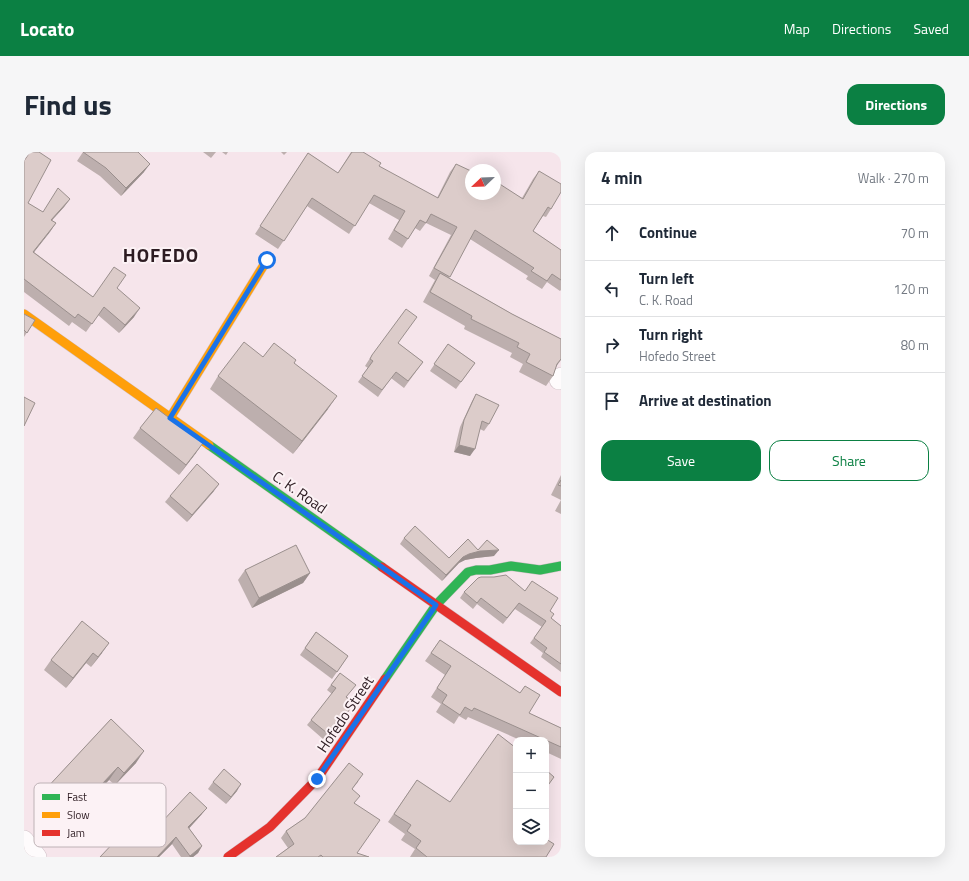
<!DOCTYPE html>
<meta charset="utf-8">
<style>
:root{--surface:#fff;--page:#f6f6f7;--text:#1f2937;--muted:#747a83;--line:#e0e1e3;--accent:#0b8043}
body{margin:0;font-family:"Titillium Web",sans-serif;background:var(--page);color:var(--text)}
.controls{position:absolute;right:12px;bottom:12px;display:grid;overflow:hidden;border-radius:8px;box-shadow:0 4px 16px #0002}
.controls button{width:36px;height:36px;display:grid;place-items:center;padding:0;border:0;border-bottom:1px solid var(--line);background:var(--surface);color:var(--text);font:20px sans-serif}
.compass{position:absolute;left:441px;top:12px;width:36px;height:36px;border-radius:50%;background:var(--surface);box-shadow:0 4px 16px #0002;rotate:247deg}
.stop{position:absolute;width:12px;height:12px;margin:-9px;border:3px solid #1a73e8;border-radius:50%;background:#fff}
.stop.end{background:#1a73e8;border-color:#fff;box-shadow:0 1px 4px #0008}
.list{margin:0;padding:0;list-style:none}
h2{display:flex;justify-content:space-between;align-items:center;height:52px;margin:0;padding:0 16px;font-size:17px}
h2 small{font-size:13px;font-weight:400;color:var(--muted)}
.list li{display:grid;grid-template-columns:26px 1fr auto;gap:12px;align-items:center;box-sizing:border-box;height:56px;padding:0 16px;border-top:1px solid var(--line)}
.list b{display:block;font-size:15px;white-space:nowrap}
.list p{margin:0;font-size:13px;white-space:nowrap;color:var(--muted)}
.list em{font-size:13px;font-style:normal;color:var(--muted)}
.actions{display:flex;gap:8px;padding:12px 16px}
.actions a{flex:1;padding:9px 0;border:1px solid var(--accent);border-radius:12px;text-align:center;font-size:14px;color:var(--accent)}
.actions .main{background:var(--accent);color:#fff}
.icon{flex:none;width:22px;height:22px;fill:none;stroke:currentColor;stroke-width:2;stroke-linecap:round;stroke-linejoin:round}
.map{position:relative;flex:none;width:537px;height:705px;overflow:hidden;border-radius:12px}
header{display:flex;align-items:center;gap:24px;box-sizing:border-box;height:56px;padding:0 20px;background:var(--accent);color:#fff}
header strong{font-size:19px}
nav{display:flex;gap:22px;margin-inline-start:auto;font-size:14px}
.intro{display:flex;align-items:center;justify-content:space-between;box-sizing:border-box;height:96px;padding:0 24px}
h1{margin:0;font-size:28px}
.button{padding:10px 18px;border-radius:12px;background:var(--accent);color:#fff;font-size:14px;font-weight:700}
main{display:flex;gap:24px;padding:0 24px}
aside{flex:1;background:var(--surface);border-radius:12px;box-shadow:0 4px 16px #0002}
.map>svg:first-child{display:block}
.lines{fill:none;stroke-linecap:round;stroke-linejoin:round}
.street-casing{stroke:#d0c0c6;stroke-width:20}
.fast-casing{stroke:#d0c0c6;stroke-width:10}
.slow-casing{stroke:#d0c0c6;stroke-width:10}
.jam-casing{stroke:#d0c0c6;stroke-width:10}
.street{stroke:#fefbfc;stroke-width:19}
.fast{stroke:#30b455;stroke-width:9}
.slow{stroke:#ff9f0a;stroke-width:9}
.jam{stroke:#e5322d;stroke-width:9}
.wall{fill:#bdafae}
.shaded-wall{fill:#9a8f8d}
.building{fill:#dcccca;stroke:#9a8f8d}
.route{stroke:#1a73e8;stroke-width:5}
.labels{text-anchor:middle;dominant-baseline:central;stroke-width:4;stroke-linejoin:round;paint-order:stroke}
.street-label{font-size:15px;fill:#2d1c22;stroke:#fcf2f5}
.district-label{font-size:19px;font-weight:bold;letter-spacing:1px;fill:#2d1c22;stroke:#fcf2f5}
.key{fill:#fcf2f5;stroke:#beb2b6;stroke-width:1}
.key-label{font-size:11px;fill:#2d1c22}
</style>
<header>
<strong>Locato</strong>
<nav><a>Map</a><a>Directions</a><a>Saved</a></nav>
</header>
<div class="intro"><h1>Find us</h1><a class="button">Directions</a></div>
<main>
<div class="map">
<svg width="537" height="705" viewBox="0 0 537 705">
<rect width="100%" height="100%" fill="#f6e5eb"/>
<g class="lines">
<defs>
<g id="street">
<polyline points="535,228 537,225"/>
<polyline points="0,688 13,705"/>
</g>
<g id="fast">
<polyline points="185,293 358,415"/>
<polyline points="361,527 412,453 444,420 452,418 466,418 487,414 516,418 537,414"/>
</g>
<g id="slow">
<polyline points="0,162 185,293"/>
<polyline points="146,266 243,108"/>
</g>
<g id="jam">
<polyline points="358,415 537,540"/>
<polyline points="204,705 246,675 293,627 361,527"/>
</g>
</defs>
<use href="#street" class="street-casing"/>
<use href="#fast" class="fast-casing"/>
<use href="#slow" class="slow-casing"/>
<use href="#jam" class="jam-casing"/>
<use href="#street" class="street"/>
<use href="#fast" class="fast"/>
<use href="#slow" class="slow"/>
<use href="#jam" class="jam"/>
</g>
<g class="wall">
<polygon points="59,0 120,20 97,44 76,24 53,9"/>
<polygon points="179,0 192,0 187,6"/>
<polygon points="198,0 204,0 202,3"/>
<polygon points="257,0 263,0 260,3"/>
<polygon points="327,0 413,46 426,20 432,12 498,46 509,27 515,19 527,57 522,65 519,64 509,79 537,98 537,138 536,139 523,130 518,137 502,127 504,124 446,87 425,126 488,162 537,187 537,208 532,215 529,224 522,234 495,220 499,212 486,205 488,201 440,177 441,174 399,150 411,128 405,124 427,83 402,71 396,79 391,76 378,96 364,87 375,68 345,51 325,82 283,54 254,97 231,82 284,1 314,21"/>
<polygon points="0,9 4,51 18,60 46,47 40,55 28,68 32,71 10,100 69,145 93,136 110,165 95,181 74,163 62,180 48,170 45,174 0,140"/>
<polygon points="0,162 11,168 0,185"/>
<polygon points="374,191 399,210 380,236 367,226 354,245 334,230 344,216 341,214 348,203"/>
<polygon points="424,192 451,211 432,237 406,219"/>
<polygon points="239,205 270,211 304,257 269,302 186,237 194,224"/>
<polygon points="452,242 465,272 460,279 456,277 446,304 430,300 436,275 448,249"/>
<polygon points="116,276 172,301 155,323 109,286"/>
<polygon points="537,323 537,362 531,359 537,348 527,343"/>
<polygon points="190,339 163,370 141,350 146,344"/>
<polygon points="380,386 425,406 454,398 470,404 452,406 441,408 435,411 418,429 376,392"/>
<polygon points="221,418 286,421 279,431 228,456 214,428"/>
<polygon points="454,426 526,459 527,466 537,474 537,520 517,505 519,501 506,491 518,475 491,457 479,472 453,452 449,457 436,446 440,440"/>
<polygon points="58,469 78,501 67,515 62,511 42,536 20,518 27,508"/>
<polygon points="292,480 324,504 308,527 276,503"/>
<polygon points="416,488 496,541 501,534 505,561 537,576 537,607 522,600 522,588 496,588 444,565 442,568 435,564 430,572 412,560 417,552 407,545 421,523 401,509"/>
<polygon points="316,521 323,545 330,551 308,582 305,579 299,587 283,573 308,542 303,538"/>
<polygon points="87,567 112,611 91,633 85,628 38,677 11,651 20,639"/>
<polygon points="393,628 426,650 492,690 522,705 386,705 391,697 377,688 381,682 364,670"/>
<polygon points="335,629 328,637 331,651 333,701 345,705 252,705 264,696 257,686 262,679"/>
<polygon points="189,630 213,639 202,652 184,637"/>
<polygon points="178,662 165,676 178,694 174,701 169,705 157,705 148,692 135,705 76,705 96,688 134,674"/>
</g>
<g class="shaded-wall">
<polygon points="126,12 120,20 97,44 102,36"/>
<polygon points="46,47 40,55 21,76 27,68"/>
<polygon points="32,71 26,80 3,109 9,100"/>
<polygon points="116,156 110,165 95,181 101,173"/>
<polygon points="313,244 304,257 269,302 278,289"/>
<polygon points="179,291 172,301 155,323 162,313"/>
<polygon points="435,293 451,297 446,304 430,300"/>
<polygon points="195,332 190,339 163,370 168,363"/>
<polygon points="475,398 470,404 452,406 441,408 435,411 418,429 422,423 439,405 445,402 456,399"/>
<polygon points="286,421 279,431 228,456 235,446"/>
<polygon points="85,491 78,501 67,515 74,505"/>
<polygon points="69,501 62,511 42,536 49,526"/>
<polygon points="120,599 112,611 91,633 100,621"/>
<polygon points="94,615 85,628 38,677 47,665"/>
<polygon points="217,632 213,639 202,652 207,645"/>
<polygon points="183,656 178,662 160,682 164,675"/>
<polygon points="152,685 148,692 135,705 133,705"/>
<polygon points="178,694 174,701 169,705 165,705"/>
</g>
<g class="building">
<polygon points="6,0 15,0 27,8 4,51 19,60 34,36 46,47 27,68 32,71 9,100 69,145 90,115 102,123 93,136 116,156 101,173 80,155 68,172 54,162 51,166 0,127 0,9"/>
<polygon points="59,0 114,0 126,12 102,36 82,16"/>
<polygon points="328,0 339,0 357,11 355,14 414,46 432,12 447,19 447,42 471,42 471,29 499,47 515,19 537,32 537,40 527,57 524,55 509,79 537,98 537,128 528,122 523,129 507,119 510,116 451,78 426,125 410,116 433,75 407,62 402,71 396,68 384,87 370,78 381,59 350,43 331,74 288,46 260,89 236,74 284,1 314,21"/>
<polygon points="416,121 488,162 537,187 537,207 533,212 529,224 502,210 506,202 493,195 495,191 447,167 448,164 406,140"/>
<polygon points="382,157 393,165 374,191 399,210 384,229 372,220 358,238 338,224 349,209 346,207 348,203"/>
<polygon points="0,162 11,168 3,181 0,178"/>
<polygon points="220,190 239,205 250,191 272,208 270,211 313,244 278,289 194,224"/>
<polygon points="424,192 451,211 437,230 410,212"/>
<polygon points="452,242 475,253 465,272 458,269 451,297 435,293 440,268"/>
<polygon points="0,245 11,251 0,274"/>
<polygon points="132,256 179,291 162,313 116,276"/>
<polygon points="173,312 195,332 168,363 146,344"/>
<polygon points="537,328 537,334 534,333"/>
<polygon points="391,374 425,406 444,387 454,398 463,388 475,398 456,399 445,402 439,405 422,423 380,386"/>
<polygon points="272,393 286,421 235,446 221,418"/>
<polygon points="482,423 501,439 508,429 534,446 526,459 530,462 527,466 537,474 537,512 520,500 523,496 510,486 522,469 495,451 483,466 457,446 453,451 440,440 454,426 457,425 470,425"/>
<polygon points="58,469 85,491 74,505 69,501 49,526 27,508"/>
<polygon points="292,480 324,504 313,520 281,496"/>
<polygon points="416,488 496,541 501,534 516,543 505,561 537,576 537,595 450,556 448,559 441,555 436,563 418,551 423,543 413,536 427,514 407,501"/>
<polygon points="316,521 332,533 322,545 330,551 312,577 309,574 303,581 287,568 312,536 307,533"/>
<polygon points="87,567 120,599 100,621 94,615 47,665 20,639"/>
<polygon points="474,582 492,596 492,690 522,690 522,687 530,692 522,705 403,705 392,696 397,689 383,679 387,673 370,662 393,628 426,650"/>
<polygon points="325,611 339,622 328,637 336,644 330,651 356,668 333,701 345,705 299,705 297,703 294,705 252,705 270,692 262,679 281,666"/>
<polygon points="200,617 217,632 207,645 189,630"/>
<polygon points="522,618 530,625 522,636"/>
<polygon points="166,640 183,656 164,675 178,694 166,704 152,685 133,705 76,705 94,686 96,688 122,663 134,674"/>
</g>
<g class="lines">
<polyline class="route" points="243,108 146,266 412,453 293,627"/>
</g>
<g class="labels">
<g class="street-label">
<text transform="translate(276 340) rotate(35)">C. K. Road</text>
<text transform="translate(321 562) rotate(-56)">Hofedo Street</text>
</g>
<g class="district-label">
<text x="137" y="102">HOFEDO</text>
</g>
</g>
<rect x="10" y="631" width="132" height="64" rx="6" class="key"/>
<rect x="18" y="642" width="18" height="6" fill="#30b455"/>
<rect x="18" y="660" width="18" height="6" fill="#ff9f0a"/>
<rect x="18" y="678" width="18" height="6" fill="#e5322d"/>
<g class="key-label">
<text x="43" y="649">Fast</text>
<text x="43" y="667">Slow</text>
<text x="43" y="685">Jam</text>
</g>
</svg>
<div class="controls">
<button>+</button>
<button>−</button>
<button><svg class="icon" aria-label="layers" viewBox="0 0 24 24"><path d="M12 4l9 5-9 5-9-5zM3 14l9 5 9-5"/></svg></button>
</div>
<svg class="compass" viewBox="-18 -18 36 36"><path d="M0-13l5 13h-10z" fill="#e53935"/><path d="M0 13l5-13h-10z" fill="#747a83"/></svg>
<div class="stop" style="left:243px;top:108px"></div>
<div class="stop end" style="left:293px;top:627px"></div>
</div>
<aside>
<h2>4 min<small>Walk · 270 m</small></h2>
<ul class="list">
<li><svg class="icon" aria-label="ahead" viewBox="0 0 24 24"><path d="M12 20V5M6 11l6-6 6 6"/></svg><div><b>Continue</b></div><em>70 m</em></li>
<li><svg class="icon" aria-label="left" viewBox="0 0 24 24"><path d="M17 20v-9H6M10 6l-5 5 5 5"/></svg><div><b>Turn left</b><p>C. K. Road</p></div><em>120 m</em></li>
<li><svg class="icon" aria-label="right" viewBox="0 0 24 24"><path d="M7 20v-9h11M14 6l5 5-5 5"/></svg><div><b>Turn right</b><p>Hofedo Street</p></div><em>80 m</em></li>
<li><svg class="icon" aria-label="arrive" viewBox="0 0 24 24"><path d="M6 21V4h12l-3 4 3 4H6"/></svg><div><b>Arrive at destination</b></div></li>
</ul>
<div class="actions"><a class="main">Save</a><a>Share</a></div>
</aside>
</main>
